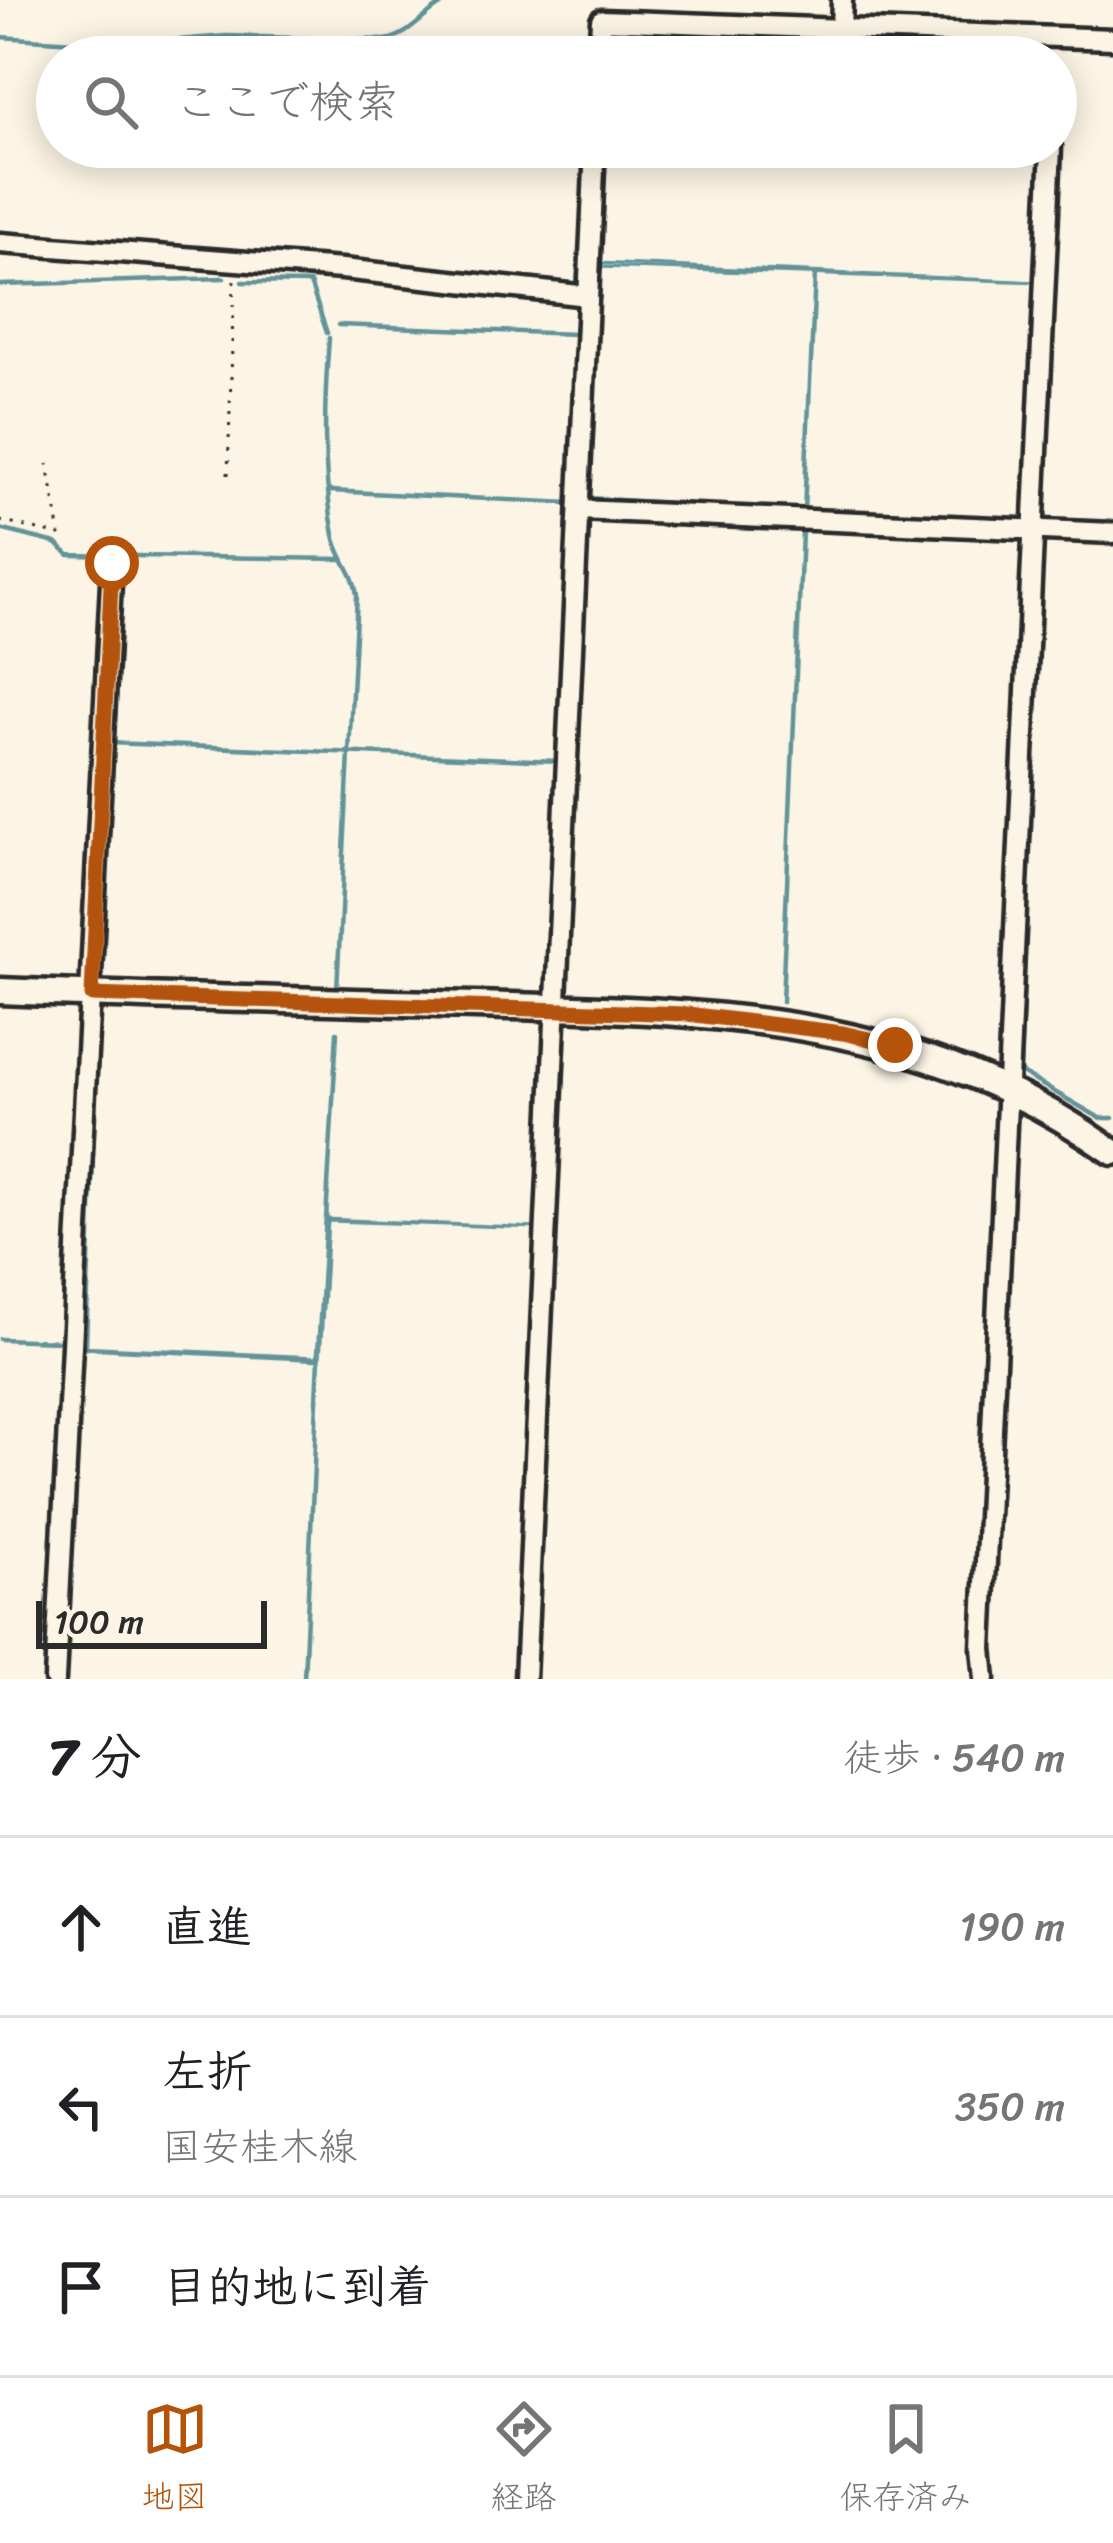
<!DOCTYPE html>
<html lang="ja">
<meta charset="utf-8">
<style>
:root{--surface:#fff;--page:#f2f2f2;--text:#202124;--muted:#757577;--line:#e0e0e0;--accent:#b45309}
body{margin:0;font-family:Sriracha,"Klee One",sans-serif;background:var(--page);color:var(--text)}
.scale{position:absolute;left:36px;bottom:30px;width:231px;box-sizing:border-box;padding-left:12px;border:6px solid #2b2b2b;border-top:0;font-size:33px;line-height:42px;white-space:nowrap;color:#2b2b2b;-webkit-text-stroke:9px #fcf5e5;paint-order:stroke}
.stop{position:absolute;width:36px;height:36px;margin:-27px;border:9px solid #b45309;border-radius:50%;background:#fff}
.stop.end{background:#b45309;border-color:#fff;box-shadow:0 3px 12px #0008}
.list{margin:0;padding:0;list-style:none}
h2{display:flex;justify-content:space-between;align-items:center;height:156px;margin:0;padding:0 48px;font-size:51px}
h2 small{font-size:39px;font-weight:400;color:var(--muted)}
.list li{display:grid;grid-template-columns:78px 1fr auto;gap:36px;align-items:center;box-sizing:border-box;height:180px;padding:0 48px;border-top:3px solid var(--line)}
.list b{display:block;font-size:45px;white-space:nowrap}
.list p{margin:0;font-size:39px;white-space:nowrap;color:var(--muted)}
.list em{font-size:39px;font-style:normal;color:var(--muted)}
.icon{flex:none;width:66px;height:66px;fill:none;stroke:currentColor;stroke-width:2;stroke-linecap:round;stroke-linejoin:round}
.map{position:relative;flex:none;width:1113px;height:1679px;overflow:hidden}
.search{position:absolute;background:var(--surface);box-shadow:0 6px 30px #0003;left:36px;right:36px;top:36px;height:132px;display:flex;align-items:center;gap:30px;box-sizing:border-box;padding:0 42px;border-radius:66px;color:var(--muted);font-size:45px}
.sheet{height:696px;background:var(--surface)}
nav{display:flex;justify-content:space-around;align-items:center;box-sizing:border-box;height:168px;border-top:3px solid var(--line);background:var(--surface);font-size:33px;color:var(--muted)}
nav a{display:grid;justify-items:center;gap:6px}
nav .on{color:var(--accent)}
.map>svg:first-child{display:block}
.water{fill:url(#water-ripples);stroke:#629399;stroke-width:3}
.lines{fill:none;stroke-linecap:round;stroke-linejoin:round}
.stream{stroke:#629399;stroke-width:4.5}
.minor-casing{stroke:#2b2b2b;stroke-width:27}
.secondary-casing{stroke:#2b2b2b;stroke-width:33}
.path{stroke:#2b2b2b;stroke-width:3;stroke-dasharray:3 9;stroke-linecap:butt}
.minor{stroke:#fcf5e5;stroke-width:18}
.secondary{stroke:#fcf5e5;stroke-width:24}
.route{stroke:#b45309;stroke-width:15}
</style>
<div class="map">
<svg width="1113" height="1679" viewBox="0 0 1113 1679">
<defs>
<pattern id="water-ripples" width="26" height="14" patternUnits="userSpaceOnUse" patternTransform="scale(3)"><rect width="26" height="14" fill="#87d8e2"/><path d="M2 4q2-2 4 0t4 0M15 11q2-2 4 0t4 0" fill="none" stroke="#75bac2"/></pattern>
</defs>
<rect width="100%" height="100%" fill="#fcf5e5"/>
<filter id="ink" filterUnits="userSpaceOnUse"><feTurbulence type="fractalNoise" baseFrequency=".00833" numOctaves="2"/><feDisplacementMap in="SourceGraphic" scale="24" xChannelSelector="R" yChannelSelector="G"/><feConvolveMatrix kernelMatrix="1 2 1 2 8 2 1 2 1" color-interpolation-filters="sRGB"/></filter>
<g filter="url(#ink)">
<g class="water">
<polygon points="598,263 1040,282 598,267"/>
<polygon points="325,1219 538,1228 328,1221 320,1360 83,1348 64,1679 81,1346 317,1357"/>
</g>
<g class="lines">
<g class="stream">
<path d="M 0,37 L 116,45 L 226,36 L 385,40 C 414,35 424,11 450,0"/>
<polyline points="242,282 310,283 327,333"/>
<polyline points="577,283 579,263 584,264"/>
<polyline points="0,285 224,278"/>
<polyline points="338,325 575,334 578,307"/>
<path d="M 329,338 C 324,403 322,471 334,535 C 339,559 354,571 357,595 L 337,990"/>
<polyline points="330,491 570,503"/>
<polyline points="586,498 813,511"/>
<polyline points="804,511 815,274"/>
<polyline points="0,529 56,543 69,555 341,559"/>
<polyline points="1038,625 1020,1072 1100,1118 1113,1118"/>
<polyline points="110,743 559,761"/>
<polyline points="576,759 587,522"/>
<polyline points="101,977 105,869"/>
<polyline points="782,1002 802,532"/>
<polyline points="326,1220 337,1032"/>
<polyline points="0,1339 59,1341"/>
<polyline points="86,1344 98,1017"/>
<polyline points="304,1679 319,1358"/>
</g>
<defs>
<g id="minor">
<polyline points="841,29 842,0"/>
<polyline points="599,57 601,20 1113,39"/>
<polyline points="0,243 342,269 588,296"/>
<polyline points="579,510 1113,533"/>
<polyline points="55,1679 112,563"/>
<polyline points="525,1679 595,147"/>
<polyline points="985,1679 982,1648 1051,147"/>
</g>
<path id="secondary" d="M 0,991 C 146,997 292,1000 438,1004 C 681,1011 906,1005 1113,1152"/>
</defs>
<use href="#minor" class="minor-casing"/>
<use href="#secondary" class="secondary-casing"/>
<g class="path">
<polyline points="228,475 234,279"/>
<polyline points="0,521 60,535 48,464"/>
</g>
<use href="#minor" class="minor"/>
<use href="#secondary" class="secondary"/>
</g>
</g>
<g class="lines" filter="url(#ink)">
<polyline class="route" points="112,563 92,995 687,1014 843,1033 895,1045"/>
</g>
</svg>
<div class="scale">100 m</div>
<div class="stop" style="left:112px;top:563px"></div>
<div class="stop end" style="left:895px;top:1045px"></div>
<div class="search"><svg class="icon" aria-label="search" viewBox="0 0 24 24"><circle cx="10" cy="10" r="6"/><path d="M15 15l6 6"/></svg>ここで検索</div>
</div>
<section class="sheet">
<h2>7 分<small>徒歩 · 540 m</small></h2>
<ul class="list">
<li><svg class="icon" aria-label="ahead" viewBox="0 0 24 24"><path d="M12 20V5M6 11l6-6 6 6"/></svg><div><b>直進</b></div><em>190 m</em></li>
<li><svg class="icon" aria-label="left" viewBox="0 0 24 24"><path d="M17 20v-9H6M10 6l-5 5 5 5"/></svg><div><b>左折</b><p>国安桂木線</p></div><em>350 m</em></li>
<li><svg class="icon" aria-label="arrive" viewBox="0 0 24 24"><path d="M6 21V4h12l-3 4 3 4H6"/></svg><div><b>目的地に到着</b></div></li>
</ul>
</section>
<nav>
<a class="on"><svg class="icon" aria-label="map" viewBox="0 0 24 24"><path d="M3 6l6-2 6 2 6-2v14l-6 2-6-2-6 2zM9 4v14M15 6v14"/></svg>地図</a>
<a><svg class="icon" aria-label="directions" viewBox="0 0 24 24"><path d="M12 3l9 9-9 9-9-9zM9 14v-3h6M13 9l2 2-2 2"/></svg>経路</a>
<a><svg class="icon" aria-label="saved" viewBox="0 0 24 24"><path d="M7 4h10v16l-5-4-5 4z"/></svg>保存済み</a>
</nav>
